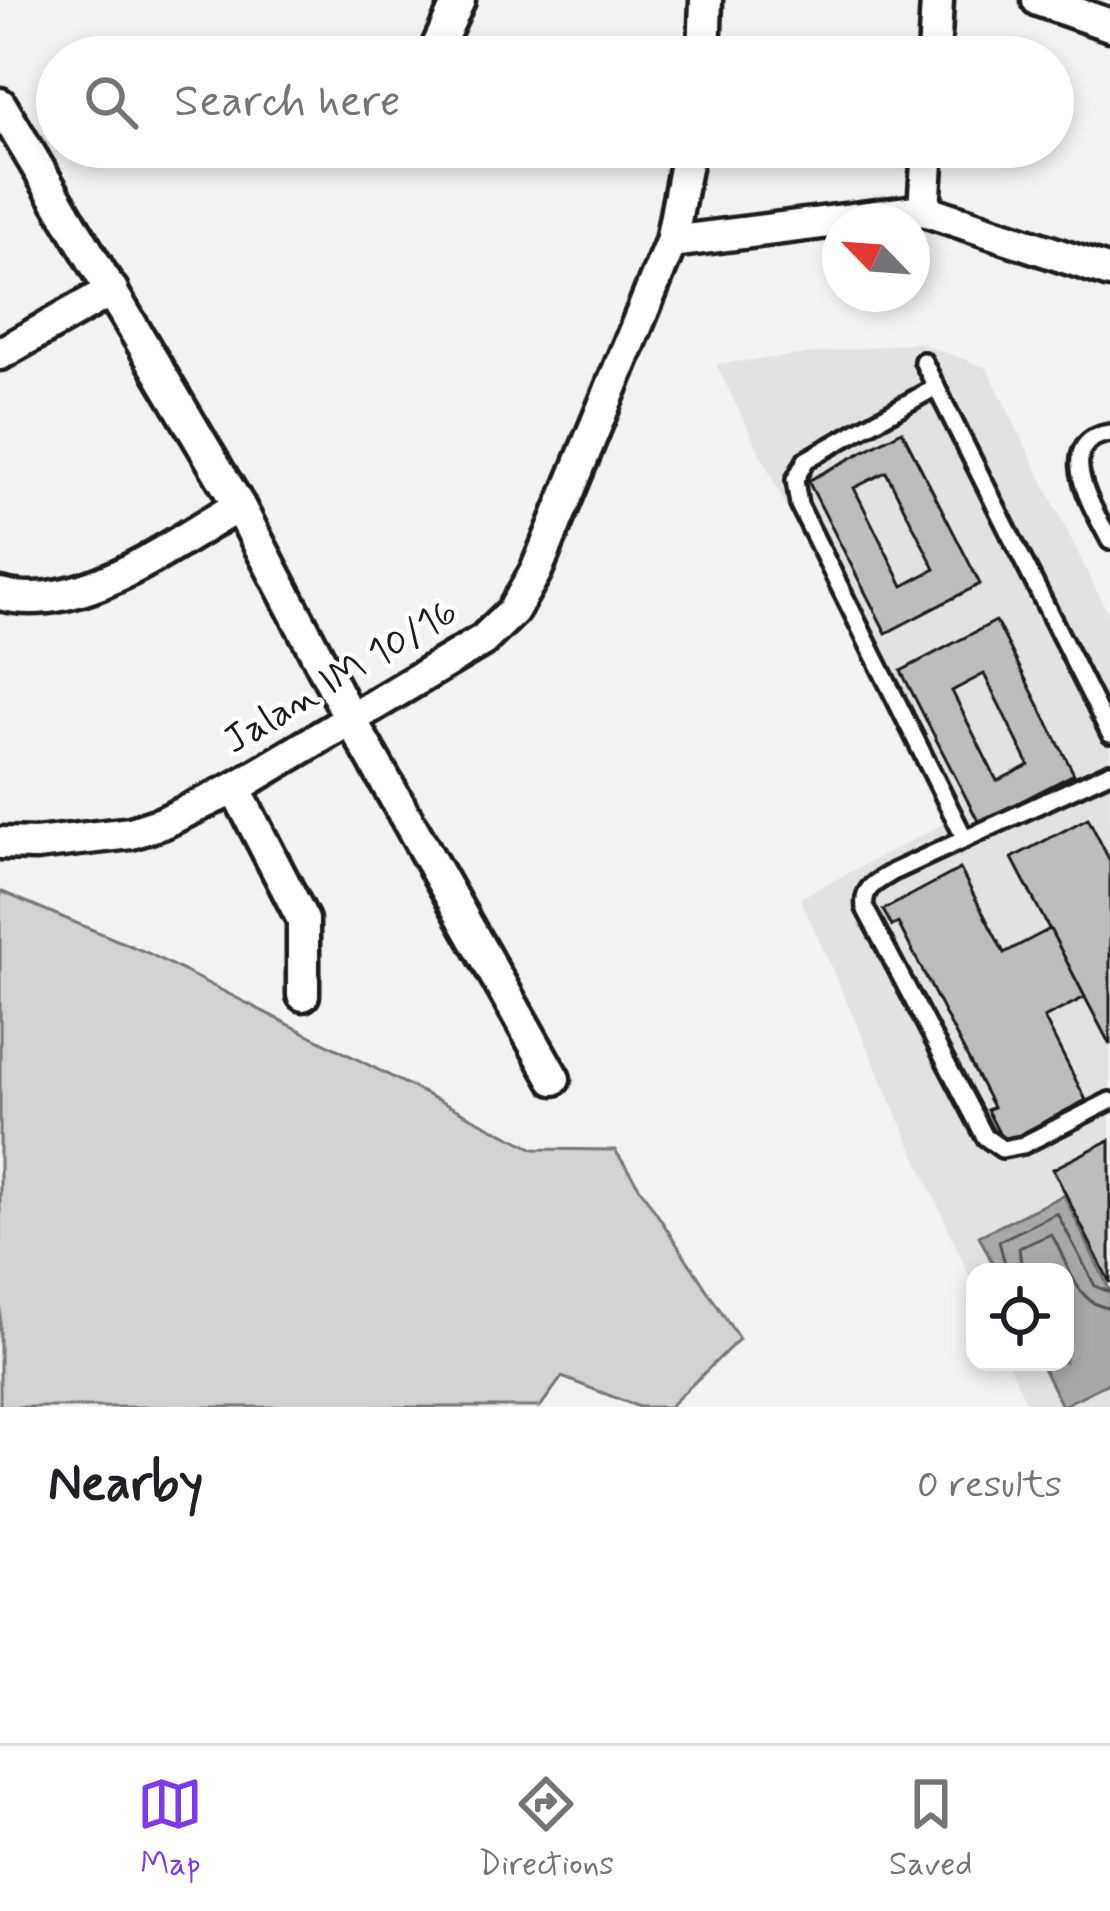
<!DOCTYPE html>
<style>
:root{--surface:#fff;--page:#f2f2f2;--text:#202124;--muted:#757577;--line:#e0e0e0;--accent:#7c3aed}
body{margin:0;font-family:Mynerve,sans-serif;background:var(--page);color:var(--text)}
.controls{position:absolute;right:36px;bottom:36px;display:grid;overflow:hidden;border-radius:24px;box-shadow:0 6px 18px #0003}
.controls button{width:108px;height:108px;display:grid;place-items:center;padding:0;border:0;border-bottom:3px solid var(--line);background:var(--surface);color:var(--text);font:60px sans-serif}
.compass{position:absolute;left:822px;top:204px;width:108px;height:108px;border-radius:50%;background:var(--surface);box-shadow:0 6px 18px #0003;rotate:295deg}
.list{margin:0;padding:0;list-style:none}
h2{display:flex;justify-content:space-between;align-items:center;height:156px;margin:0;padding:0 48px;font-size:51px}
h2 small{font-size:39px;font-weight:400;color:var(--muted)}
.icon{flex:none;width:66px;height:66px;fill:none;stroke:currentColor;stroke-width:2;stroke-linecap:round;stroke-linejoin:round}
.map{position:relative;flex:none;width:1110px;height:1407px;overflow:hidden}
.search{position:absolute;background:var(--surface);box-shadow:0 6px 18px #0003;left:36px;right:36px;top:36px;height:132px;display:flex;align-items:center;gap:30px;box-sizing:border-box;padding:0 42px;border-radius:66px;color:var(--muted);font-size:45px}
.sheet{height:336px;background:var(--surface)}
nav{display:flex;justify-content:space-around;align-items:center;box-sizing:border-box;height:168px;border-top:3px solid var(--line);background:var(--surface);font-size:33px;color:var(--muted)}
nav a{display:grid;justify-items:center;gap:6px}
nav .on{color:var(--accent)}
.map>svg:first-child{display:block}
.built{fill:#e2e2e2}
.green{fill:#d2d2d2;stroke:#777;stroke-width:3}
.water{fill:#a8a8a8;stroke:#707070;stroke-width:3}
.lines{fill:none;stroke-linecap:round;stroke-linejoin:round}
.shore{stroke:#545454;stroke-width:3}
.building{fill:#bdbdbd;stroke:#1c1c1c;stroke-width:3;fill-rule:evenodd}
.lane-casing{stroke:#1c1c1c;stroke-width:24}
.street-casing{stroke:#1c1c1c;stroke-width:39}
.lane{stroke:#fff;stroke-width:15}
.street{stroke:#fff;stroke-width:30}
.labels{text-anchor:middle;dominant-baseline:central;stroke-width:9;stroke-linejoin:round;paint-order:stroke}
.street-label{font-size:39px;fill:#1c1c1c;stroke:#fff}
</style>
<div class="map">
<svg width="1110" height="1407" viewBox="0 0 1110 1407">
<rect width="100%" height="100%" fill="#f2f2f2"/>
<filter id="ink" filterUnits="userSpaceOnUse"><feTurbulence type="fractalNoise" baseFrequency=".00833" numOctaves="2"/><feDisplacementMap in="SourceGraphic" scale="24" xChannelSelector="R" yChannelSelector="G"/><feConvolveMatrix kernelMatrix="1 2 1 2 8 2 1 2 1" color-interpolation-filters="sRGB"/></filter>
<g filter="url(#ink)">
<polygon class="built" points="918,342 987,368 1110,618 1110,1407 1028,1407 1008,1362 1065,1362 1065,1272 975,1272 975,1288 800,898 943,824 716,364"/>
<polygon class="green" points="0,891 148,953 534,1149 615,1150 739,1339 669,1407 639,1407 562,1377 540,1407 0,1407"/>
<polygon class="water" points="1064,1195 1110,1291 1110,1382 1062,1406 1040,1362 1065,1362 1065,1272 997,1272 979,1236"/>
<g class="lines">
<g class="shore">
<polyline points="1007,1272 999,1241 1057,1213 1095,1286 1110,1292"/>
<path d="M 1022,1272 L 1019,1248 L 1051,1234 C 1068,1259 1074,1305 1110,1308"/>
</g>
</g>
<g class="building">
<path d="M 902,431 L 980,584 L 886,633 L 808,481 ZM 886,472 L 935,569 L 903,586 L 854,488 Z"/>
<path d="M 996,621 L 1074,774 L 979,823 L 901,671 ZM 984,674 L 1029,765 L 997,781 L 952,691 Z"/>
<polygon points="1088,818 1110,861 1110,1045 1012,858"/>
<polygon points="960,869 1004,953 1050,929 1085,997 1044,1018 1086,1100 1004,1143 987,1110 993,1107 898,923 892,926 883,910"/>
<polygon points="1110,1140 1110,1283 1053,1169"/>
</g>
<g class="lines">
<defs>
<g id="lane">
<polyline points="923,361 1110,734"/>
<polyline points="936,387 806,460 795,480 799,505 965,839"/>
<path d="M 1110,433 C 1050,442 1095,511 1110,541"/>
<path d="M 1110,772 L 893,872 C 877,882 862,887 865,908 L 985,1137 L 1002,1149 L 1023,1145 L 1110,1101"/>
</g>
<g id="street">
<polyline points="1038,0 1110,25"/>
<polyline points="433,57 459,0"/>
<polyline points="704,57 706,0"/>
<polyline points="934,57 937,0"/>
<polyline points="0,104 239,506 351,720 554,1079"/>
<polyline points="924,210 928,147"/>
<polyline points="671,242 924,210 1110,272"/>
<polyline points="0,354 112,290"/>
<path d="M 0,594 C 81,616 171,544 239,506"/>
<polyline points="235,788 303,920 303,995"/>
<polyline points="0,843 36,844 131,833 162,823 235,788 483,640 513,611 536,571 671,242 689,147"/>
</g>
</defs>
<use href="#lane" class="lane-casing"/>
<use href="#street" class="street-casing"/>
<use href="#lane" class="lane"/>
<use href="#street" class="street"/>
</g>
</g>
<g class="labels">
<g class="street-label">
<text transform="translate(341 677) rotate(-31)">Jalan IM 10/16</text>
</g>
</g>
</svg>
<div class="controls">
<button><svg class="icon" aria-label="locate" viewBox="0 0 24 24"><circle cx="12" cy="12" r="6"/><path d="M12 2v4M12 18v4M2 12h4M18 12h4"/></svg></button>
</div>
<svg class="compass" viewBox="-18 -18 36 36"><path d="M0-13l5 13h-10z" fill="#e53935"/><path d="M0 13l5-13h-10z" fill="#757577"/></svg>
<div class="search"><svg class="icon" aria-label="search" viewBox="0 0 24 24"><circle cx="10" cy="10" r="6"/><path d="M15 15l6 6"/></svg>Search here</div>
</div>
<section class="sheet">
<h2>Nearby<small>0 results</small></h2>
<ul class="list">
</ul>
</section>
<nav>
<a class="on"><svg class="icon" aria-label="map" viewBox="0 0 24 24"><path d="M3 6l6-2 6 2 6-2v14l-6 2-6-2-6 2zM9 4v14M15 6v14"/></svg>Map</a>
<a><svg class="icon" aria-label="directions" viewBox="0 0 24 24"><path d="M12 3l9 9-9 9-9-9zM9 14v-3h6M13 9l2 2-2 2"/></svg>Directions</a>
<a><svg class="icon" aria-label="saved" viewBox="0 0 24 24"><path d="M7 4h10v16l-5-4-5 4z"/></svg>Saved</a>
</nav>
